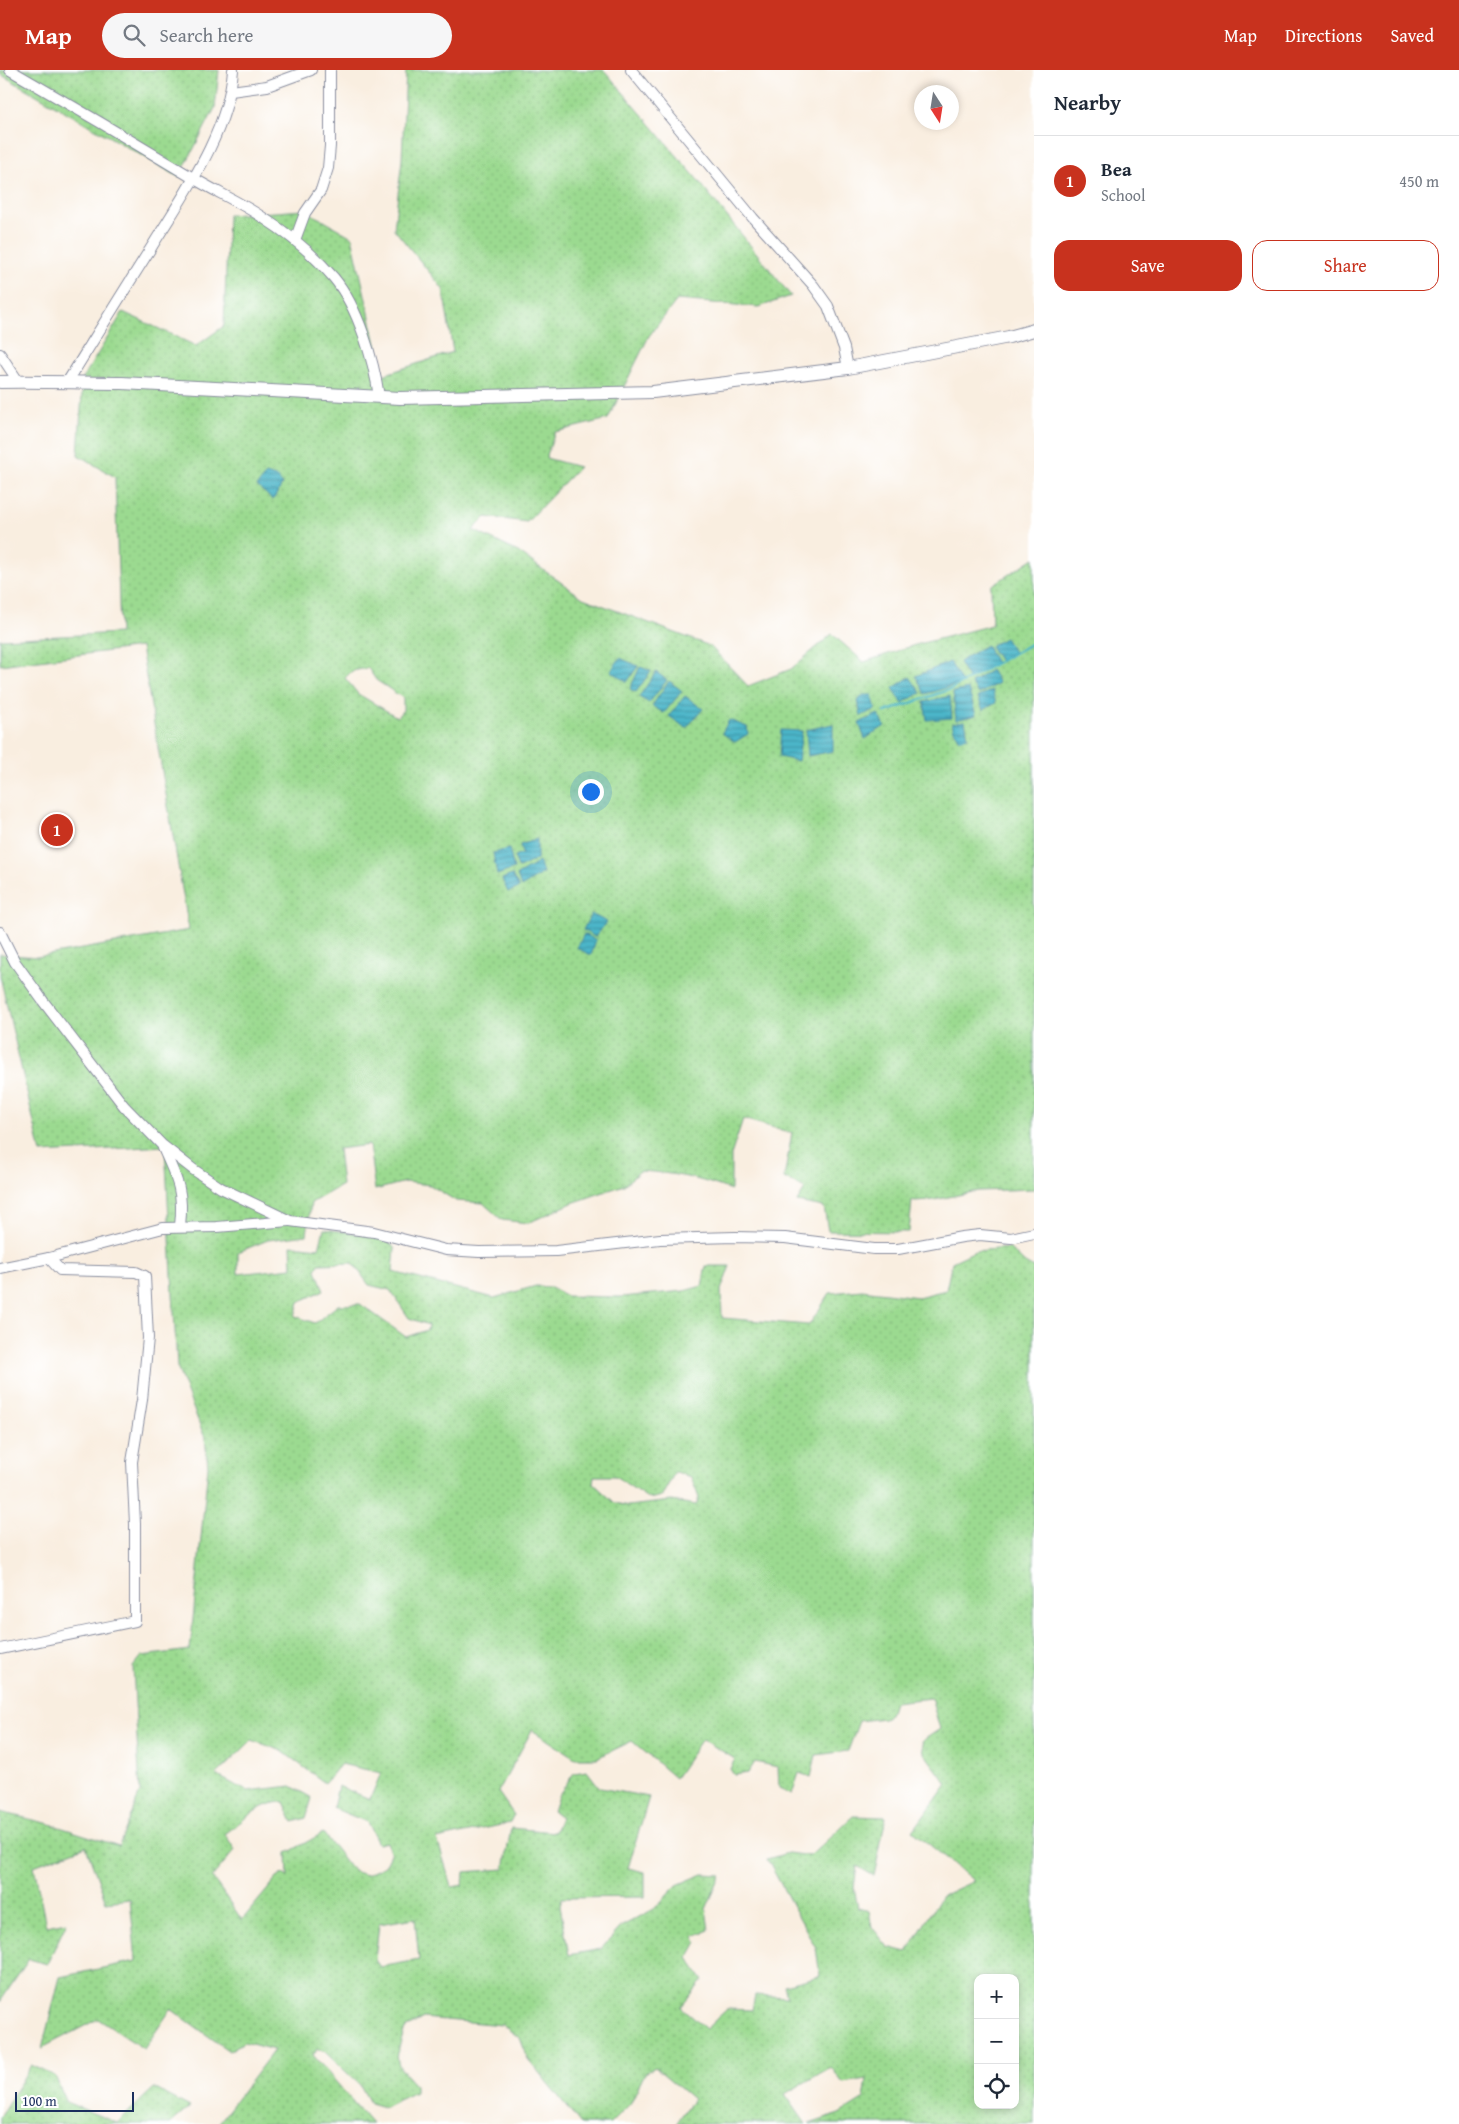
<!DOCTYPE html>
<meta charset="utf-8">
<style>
:root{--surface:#fff;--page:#f6f6f7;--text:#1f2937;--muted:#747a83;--line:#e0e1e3;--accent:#c8321e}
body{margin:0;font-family:"Gentium Book Plus",serif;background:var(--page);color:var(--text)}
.controls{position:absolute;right:15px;bottom:15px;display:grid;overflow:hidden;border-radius:10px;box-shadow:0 2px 8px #0003}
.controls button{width:45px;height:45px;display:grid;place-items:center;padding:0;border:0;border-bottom:1px solid var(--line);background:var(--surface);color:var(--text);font:25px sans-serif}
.compass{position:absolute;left:914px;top:15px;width:45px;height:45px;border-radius:50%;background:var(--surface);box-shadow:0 2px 8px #0003;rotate:168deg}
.scale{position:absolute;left:15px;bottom:12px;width:119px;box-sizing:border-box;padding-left:5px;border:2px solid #1b2f5e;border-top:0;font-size:14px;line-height:18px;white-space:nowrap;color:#1b2f5e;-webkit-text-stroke:4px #fff;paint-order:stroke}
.you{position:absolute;left:590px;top:721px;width:18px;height:18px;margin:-12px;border:4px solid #fff;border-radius:50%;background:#1a73e8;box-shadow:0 0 0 8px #1a73e833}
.badge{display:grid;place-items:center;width:32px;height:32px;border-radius:50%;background:var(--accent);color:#fff;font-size:16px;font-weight:700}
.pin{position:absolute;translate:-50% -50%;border:2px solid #fff;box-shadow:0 1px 5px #0006}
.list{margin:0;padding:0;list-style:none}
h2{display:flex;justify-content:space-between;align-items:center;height:65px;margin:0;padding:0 20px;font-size:21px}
h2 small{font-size:16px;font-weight:400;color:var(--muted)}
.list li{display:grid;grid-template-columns:32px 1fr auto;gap:15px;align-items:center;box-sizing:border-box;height:90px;padding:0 20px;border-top:1px solid var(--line)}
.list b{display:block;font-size:19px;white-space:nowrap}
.list p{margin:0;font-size:16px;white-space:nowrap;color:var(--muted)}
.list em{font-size:16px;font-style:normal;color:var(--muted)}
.actions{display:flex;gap:10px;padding:15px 20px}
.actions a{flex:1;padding:11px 0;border:1px solid var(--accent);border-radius:15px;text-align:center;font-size:18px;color:var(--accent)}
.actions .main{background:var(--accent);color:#fff}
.icon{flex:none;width:28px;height:28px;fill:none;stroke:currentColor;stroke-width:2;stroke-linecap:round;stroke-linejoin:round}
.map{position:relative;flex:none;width:1034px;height:2054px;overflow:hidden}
header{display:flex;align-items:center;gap:30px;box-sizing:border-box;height:70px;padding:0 25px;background:var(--accent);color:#fff}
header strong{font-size:24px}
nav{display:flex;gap:28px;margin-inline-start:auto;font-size:18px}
.search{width:350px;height:45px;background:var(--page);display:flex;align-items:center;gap:12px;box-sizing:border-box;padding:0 18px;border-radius:28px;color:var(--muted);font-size:19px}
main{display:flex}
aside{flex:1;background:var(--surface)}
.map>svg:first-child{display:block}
.grass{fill:url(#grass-dots);stroke:#5b8477;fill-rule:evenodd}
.water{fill:url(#water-rules);stroke:#347294}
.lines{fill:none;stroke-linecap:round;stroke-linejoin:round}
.stream{stroke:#4cb6c9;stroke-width:2.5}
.minor-casing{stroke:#8a8e9f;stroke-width:12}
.major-casing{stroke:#8a8e9f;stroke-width:14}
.minor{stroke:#fff;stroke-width:10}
.major{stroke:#fff;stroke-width:12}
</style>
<header>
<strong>Map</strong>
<div class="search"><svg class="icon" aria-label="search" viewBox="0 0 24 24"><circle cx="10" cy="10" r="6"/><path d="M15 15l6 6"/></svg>Search here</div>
<nav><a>Map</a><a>Directions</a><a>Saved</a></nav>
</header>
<main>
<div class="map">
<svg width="1034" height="2054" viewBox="0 0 1034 2054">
<defs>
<pattern id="grass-dots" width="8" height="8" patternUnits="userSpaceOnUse" patternTransform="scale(1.25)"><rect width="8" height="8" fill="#9bda90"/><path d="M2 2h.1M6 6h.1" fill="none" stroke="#85bb7f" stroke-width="1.8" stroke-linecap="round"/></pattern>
<pattern id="water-rules" width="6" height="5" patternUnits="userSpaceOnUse" patternTransform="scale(1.25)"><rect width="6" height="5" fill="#4cb6c9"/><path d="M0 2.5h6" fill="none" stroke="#3e94a6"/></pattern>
</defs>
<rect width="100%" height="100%" fill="#fff"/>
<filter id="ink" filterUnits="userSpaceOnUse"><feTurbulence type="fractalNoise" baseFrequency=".02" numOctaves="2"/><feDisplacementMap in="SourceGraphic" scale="10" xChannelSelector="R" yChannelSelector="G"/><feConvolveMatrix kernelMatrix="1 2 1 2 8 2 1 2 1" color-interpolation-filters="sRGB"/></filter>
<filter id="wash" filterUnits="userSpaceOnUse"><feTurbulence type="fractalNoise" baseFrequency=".0096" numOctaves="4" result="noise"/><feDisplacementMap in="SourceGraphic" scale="20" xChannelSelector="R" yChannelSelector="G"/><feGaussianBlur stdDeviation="1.12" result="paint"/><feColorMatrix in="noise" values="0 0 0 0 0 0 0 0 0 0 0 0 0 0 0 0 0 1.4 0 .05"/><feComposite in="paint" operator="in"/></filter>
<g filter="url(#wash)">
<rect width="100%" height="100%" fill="#f9eee0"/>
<g class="grass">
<polygon points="0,0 219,0 215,38 179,107 0,4"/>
<path d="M 406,0 L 604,0 L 697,109 L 791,226 L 759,237 L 677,230 L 649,266 L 608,349 L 555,362 L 546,388 L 579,397 L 527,452 L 486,447 L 473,460 L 518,482 L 583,528 L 710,576 L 748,616 L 791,599 L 832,564 L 864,592 L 915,575 L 992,555 L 991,516 L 1034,488 L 1034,1119 L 978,1121 L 934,1130 L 912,1131 L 909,1162 L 828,1161 L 824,1137 L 797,1132 L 805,1119 L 784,1108 L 792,1063 L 743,1049 L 731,1085 L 731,1120 C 698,1108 674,1103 640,1101 L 624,1115 L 572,1133 L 528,1153 L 502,1150 L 483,1133 L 456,1131 L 430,1115 L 405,1112 L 375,1120 L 369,1075 L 338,1079 L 342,1115 L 311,1133 L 307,1165 L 268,1170 L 238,1182 L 238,1204 L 292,1198 L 291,1175 L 319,1178 L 324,1159 L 385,1167 L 395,1179 L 393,1202 L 494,1228 L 536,1216 L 549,1217 L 567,1226 L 621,1227 L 684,1221 L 702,1216 L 706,1196 L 730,1196 L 721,1220 L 722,1248 L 809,1255 L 830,1223 L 862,1220 L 918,1227 L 946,1220 L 952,1192 L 975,1181 L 1009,1178 L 1025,1193 L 1034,1198 L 1034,2054 L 809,2054 L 840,2044 L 864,2029 L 867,2009 L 843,2013 L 831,1997 L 785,2024 L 806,2054 L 676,2054 L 693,2029 L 655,1997 L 645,2003 L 630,2034 L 610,2054 L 581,2054 L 528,1989 L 520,1968 L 502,1955 L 423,1948 L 405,1959 C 395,1990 392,1991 415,2015 L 415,2022 L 384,2037 L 370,2033 L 360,2015 L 324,1981 L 317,1979 L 313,1985 L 372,2054 L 218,2054 L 274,1980 L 244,1972 L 229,1981 L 171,1939 L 144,1979 L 98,1949 L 42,1978 L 60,1907 L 136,1891 L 130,1829 L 106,1832 L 86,1776 L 34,1796 L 46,1856 L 67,1852 L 47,1894 L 29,1889 L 0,1932 L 0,1742 L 50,1754 L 119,1776 L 140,1722 L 133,1597 L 142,1586 L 190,1580 L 208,1396 L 205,1368 L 177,1297 L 165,1076 L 41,1083 L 0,906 L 0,884 L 37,887 L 189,860 L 141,577 L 0,595 L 0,569 L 120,563 L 115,407 L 78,385 L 83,308 L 123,242 L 196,276 L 224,256 L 228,145 L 305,140 L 352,167 L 383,305 L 453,282 L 443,219 L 394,159 L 402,89 ZM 368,598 L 376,610 L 403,628 L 403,640 L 397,647 L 358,624 L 345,608 L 352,601 ZM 537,770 L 519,798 L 514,787 L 523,784 L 520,775 ZM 353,1193 L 369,1215 L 390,1220 L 409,1248 L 428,1255 L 427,1260 L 406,1267 L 360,1234 L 338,1235 L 315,1253 L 295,1246 L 299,1232 L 324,1220 L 316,1200 L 319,1194 ZM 675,1402 L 691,1407 L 699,1428 L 696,1435 L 672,1431 L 628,1436 L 615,1433 L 593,1413 L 594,1406 L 615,1406 L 649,1429 L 662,1426 ZM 931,1628 L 940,1659 L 922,1671 L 924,1683 L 947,1714 L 913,1761 L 974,1811 L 942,1826 L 907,1882 L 888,1877 L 872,1857 L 869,1841 L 858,1838 L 854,1818 L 857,1796 L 874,1806 L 886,1747 L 853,1746 L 810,1786 L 788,1783 L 767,1789 L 816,1878 L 820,1906 L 784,1915 L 787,1927 L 755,1925 L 752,1940 L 727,1939 L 706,1959 L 681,1937 L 703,1910 L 688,1888 L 697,1872 L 694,1866 L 709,1860 L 706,1839 L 721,1805 L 703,1804 L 677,1815 L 654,1839 L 622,1856 L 601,1879 L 569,1885 L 560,1836 L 562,1828 L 645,1827 L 645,1802 L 628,1798 L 649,1727 L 600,1718 L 587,1701 L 574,1703 L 558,1726 L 553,1741 L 561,1747 L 555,1762 L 511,1758 L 504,1799 L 464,1802 L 463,1815 L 452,1817 L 437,1769 L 510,1753 L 514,1745 L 498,1722 L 532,1660 L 575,1688 L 597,1688 L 632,1671 L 675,1708 L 702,1669 L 735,1689 L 730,1699 L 734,1705 L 748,1703 L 755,1692 L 778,1697 L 779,1718 L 792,1724 L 799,1703 L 811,1707 L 816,1685 L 848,1681 L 859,1651 L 884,1648 L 890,1645 L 894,1632 ZM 252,1670 L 282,1681 L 325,1713 L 341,1694 L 381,1703 L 370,1729 L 338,1716 L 333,1738 L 367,1752 L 378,1774 L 387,1772 L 391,1784 L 385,1796 L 366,1805 L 353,1801 L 323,1763 L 287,1783 L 288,1807 L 283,1804 L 277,1808 L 242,1850 L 212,1807 L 235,1780 L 225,1764 C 244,1750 260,1732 284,1732 L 293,1752 L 306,1748 L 312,1728 L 291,1716 L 247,1721 L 216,1705 ZM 415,1848 L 419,1890 L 380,1897 L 375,1890 L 379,1854 ZM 978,1908 L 1015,1908 L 1015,2035 L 978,2035 Z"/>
<polygon points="31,1995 55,2006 66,2032 117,2053 154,2018 190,2037 170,2054 0,2054 0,2047"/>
</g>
<g class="water">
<polygon points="266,404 278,408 282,415 273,430 257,416"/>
<polygon points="1005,568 1014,582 1000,591 990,576"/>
<polygon points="986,575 996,593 968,608 959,592"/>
<polygon points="620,588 638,596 627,612 611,601"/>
<polygon points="950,592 962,613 925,624 916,606"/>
<polygon points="640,597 651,601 636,622 630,619"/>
<polygon points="991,600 999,613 978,624 971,613"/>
<polygon points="656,602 667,610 649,633 639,627"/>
<polygon points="910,607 921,623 902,633 893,618"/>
<polygon points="669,611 682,621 664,643 652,636"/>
<polygon points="968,619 976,645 956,650 953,622"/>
<polygon points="992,620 996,633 983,640 978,627"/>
<polygon points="863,625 872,625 876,639 861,646 858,631"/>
<polygon points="685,626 703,639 686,658 669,646"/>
<polygon points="950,626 952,648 927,650 924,632"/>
<polygon points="878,644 885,656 865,669 859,653"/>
<polygon points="729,650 747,657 748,664 735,672 722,663"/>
<polygon points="965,651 968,667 960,669 954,660 952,653"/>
<polygon points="833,654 833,681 808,686 806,660"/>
<polygon points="781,660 802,661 798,691 779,687"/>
<polygon points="537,769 537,789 519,798 514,787 522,784 520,775"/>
<polygon points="509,779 514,799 497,805 493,783"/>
<polygon points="539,792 543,803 521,817 517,805"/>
<polygon points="512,805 519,818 508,822 502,809"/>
<polygon points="591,844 607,852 595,867 583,860"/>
<polygon points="584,864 596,870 591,885 577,878"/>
</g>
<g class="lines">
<polyline class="stream" points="885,642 951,619 1034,572"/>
</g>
</g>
<g filter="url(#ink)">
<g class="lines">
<defs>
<g id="minor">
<path d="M 10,0 C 71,35 132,71 193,108 C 216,122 242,133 265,149 C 290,165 315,186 334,208 C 358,237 374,291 379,327"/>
<polyline points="631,0 753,148 813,215 828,236 844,278 848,298"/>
<polyline points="231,21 267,16 311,0"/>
<polyline points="295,170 305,143 321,120 328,98 330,76 330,0"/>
<polyline points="0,284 18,311"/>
<path d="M 68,311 C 96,266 123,222 151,178 C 184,124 228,64 233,0"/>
<polyline points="0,862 15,892 43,931 124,1036 162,1075 194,1100 221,1118 290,1151 374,1162 446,1180 479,1182 556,1181 660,1169 735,1167 785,1168 874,1179 898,1179 962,1167 980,1165 1011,1168 1034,1163"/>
<path d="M 163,1078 C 177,1109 184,1121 180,1156"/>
<polyline points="0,1198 49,1188 163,1158 217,1157 289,1151"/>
<polyline points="0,1579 135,1551 135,1454 132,1392 142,1330 148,1268 145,1206 136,1202 60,1200 49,1188"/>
</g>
<path id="major" d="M 0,312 C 41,311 81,313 122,313 L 400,328 L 653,322 L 848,298 L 1009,267 L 1034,260"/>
</defs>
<use href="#minor" class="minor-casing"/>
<use href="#major" class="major-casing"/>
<use href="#minor" class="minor"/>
<use href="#major" class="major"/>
</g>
</g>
</svg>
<div class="controls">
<button>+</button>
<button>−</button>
<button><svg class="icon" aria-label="locate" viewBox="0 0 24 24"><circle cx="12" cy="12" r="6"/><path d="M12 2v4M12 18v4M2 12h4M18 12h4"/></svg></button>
</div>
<svg class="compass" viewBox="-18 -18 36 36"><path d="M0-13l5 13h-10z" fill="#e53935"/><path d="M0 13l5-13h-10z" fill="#747a83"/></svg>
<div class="scale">100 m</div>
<div class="you"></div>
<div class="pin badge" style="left:57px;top:760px">1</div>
</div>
<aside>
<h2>Nearby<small></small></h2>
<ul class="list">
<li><span class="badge">1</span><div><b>Bea</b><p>School</p></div><em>450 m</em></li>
</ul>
<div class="actions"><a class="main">Save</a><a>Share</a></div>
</aside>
</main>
